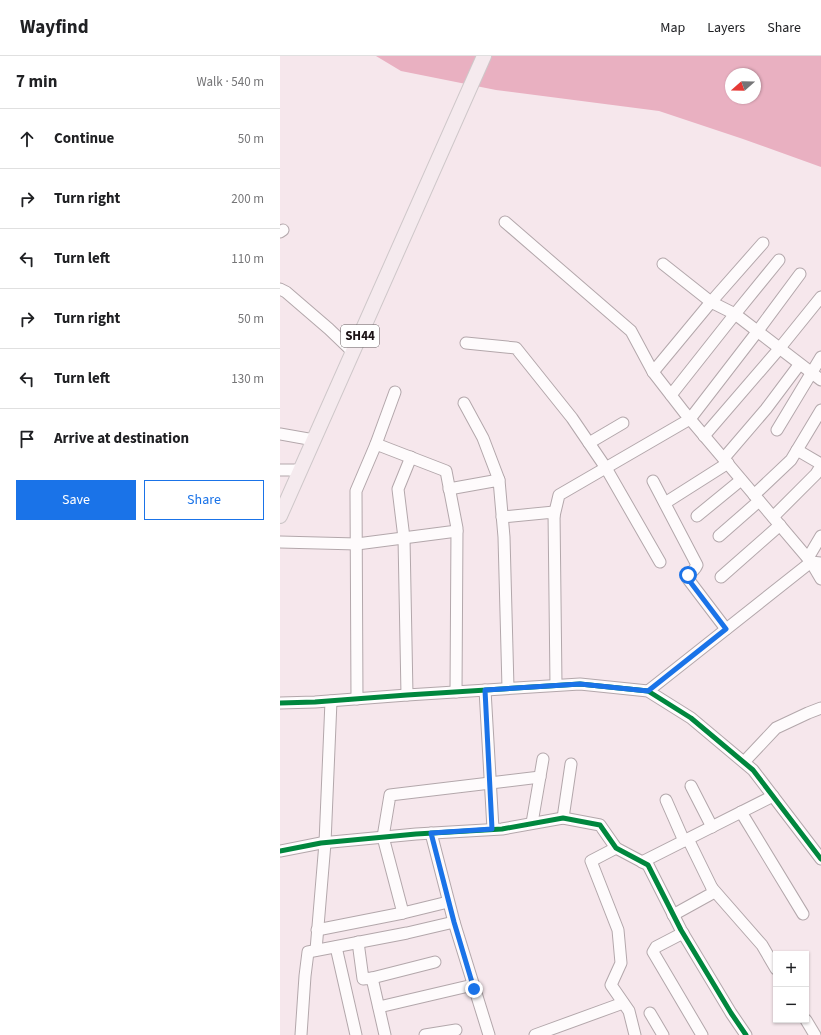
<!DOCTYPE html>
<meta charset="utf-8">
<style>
:root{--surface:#fff;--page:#f2f2f2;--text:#202124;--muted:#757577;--line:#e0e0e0;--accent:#1a73e8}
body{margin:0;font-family:"Source Sans 3",sans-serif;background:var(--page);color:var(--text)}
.controls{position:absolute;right:12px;bottom:12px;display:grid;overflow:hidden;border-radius:0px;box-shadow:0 1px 3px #0004}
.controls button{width:36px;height:36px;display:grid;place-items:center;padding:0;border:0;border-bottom:1px solid var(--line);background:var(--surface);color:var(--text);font:20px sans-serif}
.compass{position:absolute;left:445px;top:12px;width:36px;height:36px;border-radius:50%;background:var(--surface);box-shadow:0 1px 3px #0004;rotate:250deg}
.stop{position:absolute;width:12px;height:12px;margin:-9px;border:3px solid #1a73e8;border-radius:50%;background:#fff}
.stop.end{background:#1a73e8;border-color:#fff;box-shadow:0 1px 4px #0008}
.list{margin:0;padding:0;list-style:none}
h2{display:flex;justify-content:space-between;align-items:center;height:52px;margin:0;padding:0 16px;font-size:17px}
h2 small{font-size:13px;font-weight:400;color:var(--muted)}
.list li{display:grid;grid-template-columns:26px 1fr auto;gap:12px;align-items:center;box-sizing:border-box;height:60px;padding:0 16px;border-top:1px solid var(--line)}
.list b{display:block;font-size:15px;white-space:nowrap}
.list em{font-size:13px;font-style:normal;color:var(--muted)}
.actions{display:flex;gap:8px;padding:12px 16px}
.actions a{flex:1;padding:9px 0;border:1px solid var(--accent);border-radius:0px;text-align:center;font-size:14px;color:var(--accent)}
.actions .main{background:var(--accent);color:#fff}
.icon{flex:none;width:22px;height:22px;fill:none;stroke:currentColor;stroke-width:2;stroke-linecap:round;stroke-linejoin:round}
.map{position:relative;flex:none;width:541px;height:979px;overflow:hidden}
header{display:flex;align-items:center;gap:24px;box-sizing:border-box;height:56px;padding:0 20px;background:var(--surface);border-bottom:1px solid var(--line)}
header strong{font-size:19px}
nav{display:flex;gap:22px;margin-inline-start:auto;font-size:14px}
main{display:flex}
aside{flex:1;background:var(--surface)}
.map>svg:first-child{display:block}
.water{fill:#e9b0c1;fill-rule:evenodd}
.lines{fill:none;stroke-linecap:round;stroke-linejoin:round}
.minor-casing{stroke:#b3a7ab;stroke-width:13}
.major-casing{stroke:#cec7c9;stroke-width:16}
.minor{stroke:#fefbfc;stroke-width:11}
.major{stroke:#f5eaee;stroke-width:14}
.cycleway-casing{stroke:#fff;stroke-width:8}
.cycleway{stroke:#00873e;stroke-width:5}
.route{stroke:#1a73e8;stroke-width:5}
.labels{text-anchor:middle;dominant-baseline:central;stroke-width:3;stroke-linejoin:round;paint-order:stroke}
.shield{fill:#fff;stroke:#605a5c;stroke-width:1}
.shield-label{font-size:13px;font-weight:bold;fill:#1c1316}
</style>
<header>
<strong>Wayfind</strong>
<nav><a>Map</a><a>Layers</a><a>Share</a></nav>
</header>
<main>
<aside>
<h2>7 min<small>Walk · 540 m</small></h2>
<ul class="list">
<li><svg class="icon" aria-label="ahead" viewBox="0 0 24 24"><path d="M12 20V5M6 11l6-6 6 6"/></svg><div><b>Continue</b></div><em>50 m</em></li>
<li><svg class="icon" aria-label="right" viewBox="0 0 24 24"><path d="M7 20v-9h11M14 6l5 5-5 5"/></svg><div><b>Turn right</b></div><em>200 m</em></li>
<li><svg class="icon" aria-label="left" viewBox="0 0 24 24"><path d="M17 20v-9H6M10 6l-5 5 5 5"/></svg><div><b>Turn left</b></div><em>110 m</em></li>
<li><svg class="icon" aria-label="right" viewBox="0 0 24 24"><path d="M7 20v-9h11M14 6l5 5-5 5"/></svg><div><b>Turn right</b></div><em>50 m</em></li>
<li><svg class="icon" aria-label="left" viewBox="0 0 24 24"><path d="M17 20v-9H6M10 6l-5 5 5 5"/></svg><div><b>Turn left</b></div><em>130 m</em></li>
<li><svg class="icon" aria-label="arrive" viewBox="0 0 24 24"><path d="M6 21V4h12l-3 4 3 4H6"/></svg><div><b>Arrive at destination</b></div></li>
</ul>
<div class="actions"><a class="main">Save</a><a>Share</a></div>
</aside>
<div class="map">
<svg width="541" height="979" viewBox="0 0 541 979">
<rect width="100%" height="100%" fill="#f6e7ec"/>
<path class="water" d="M 96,0 L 541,0 L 541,111 L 463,83 L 379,55 L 216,34 L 121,15 ZM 451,18 L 475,18 L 475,42 L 451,42 Z"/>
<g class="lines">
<defs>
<g id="minor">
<polyline points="225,166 351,275 373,316 404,356 531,506 541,523"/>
<polyline points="0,176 3,174"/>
<polyline points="383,208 431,246 483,187"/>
<polyline points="0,233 6,236 49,273 73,296"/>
<polyline points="186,287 236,292 292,362 326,412 380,506"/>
<polyline points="373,316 431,246 455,258 541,324"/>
<polyline points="391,339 455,258 499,204"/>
<polyline points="184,347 203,382 219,424"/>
<polyline points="497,374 541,301"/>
<polyline points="0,378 34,384"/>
<polyline points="424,380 499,293 541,241"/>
<polyline points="309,387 343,367"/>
<polyline points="96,388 115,336"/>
<polyline points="517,394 541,408"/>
<polyline points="444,402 486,353 519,309"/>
<polyline points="0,414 20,414"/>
<path d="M 373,425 L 417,509 C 415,515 408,517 408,523 L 446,573"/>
<polyline points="169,433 219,424 224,481 228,632"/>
<polyline points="474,439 511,404 541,354"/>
<polyline points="385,447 448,407"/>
<polyline points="274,460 279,439 410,363 477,276 520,218"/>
<polyline points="417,460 461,424"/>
<polyline points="222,461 274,456 276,629"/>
<polyline points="493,461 536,418 541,410"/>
<polyline points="439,480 479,445"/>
<polyline points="0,486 77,488 177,475"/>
<polyline points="528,502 541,480"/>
<polyline points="441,521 500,469"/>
<polyline points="205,634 213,773"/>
<polyline points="368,635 531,506 541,507"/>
<polyline points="127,639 124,482 118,433 131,401"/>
<polyline points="77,643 76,435 96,388 166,415 177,472 176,636"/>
<polyline points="0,647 35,646 127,639 300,628 368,635 411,662 473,714 541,803"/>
<polyline points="464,706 496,672 528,657 541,652"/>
<polyline points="411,730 432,771"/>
<polyline points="386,744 404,785"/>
<polyline points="461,756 523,858"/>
<polyline points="283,762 291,708"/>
<polyline points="252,767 263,703"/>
<polyline points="151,777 174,866"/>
<polyline points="336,792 311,805 338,874 341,907 331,929 349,955 355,979"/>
<polyline points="0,795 41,787 136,778 222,773 283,762 320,769 336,792 368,809 401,874 451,957 466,979"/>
<polyline points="362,806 493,740"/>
<polyline points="432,832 482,889 496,913"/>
<polyline points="123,857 168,846"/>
<polyline points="393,859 431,838 433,836 432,832 408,783"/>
<polyline points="37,874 123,857 103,781 110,739 260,721"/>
<polyline points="403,877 376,891 373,896 422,979"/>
<polyline points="78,886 83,923 92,922 105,979"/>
<polyline points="56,891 76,979"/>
<polyline points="36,894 45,787 51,645"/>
<polyline points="92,922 155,906"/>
<polyline points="99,951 193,929"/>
<polyline points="370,957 383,979"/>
<polyline points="526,964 535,979"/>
<polyline points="21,979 25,920 28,896 127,877 174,866 209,979"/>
<polyline points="145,979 176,974"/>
<polyline points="255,979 343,947"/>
</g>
<polyline id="major" points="0,460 204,0"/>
</defs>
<use href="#minor" class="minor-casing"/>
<use href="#major" class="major-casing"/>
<use href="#minor" class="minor"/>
<use href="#major" class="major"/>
<defs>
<g id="cycleway">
<polyline points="0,647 35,646 127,639 300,628 368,635 411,662 473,714 541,803"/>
<polyline points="0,795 41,787 136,778 222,773 283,762 320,769 336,792 368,809 401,874 451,957 466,979"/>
</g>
</defs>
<use href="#cycleway" class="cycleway-casing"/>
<use href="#cycleway" class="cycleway"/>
</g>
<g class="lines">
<polyline class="route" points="194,933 174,866 151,777 212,773 205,634 300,628 368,635 446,573 408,523 408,519"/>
</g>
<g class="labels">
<rect class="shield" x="61" y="269" width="38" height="22" rx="3"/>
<g class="shield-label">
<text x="80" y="280">SH44</text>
</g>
</g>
</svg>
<div class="controls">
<button>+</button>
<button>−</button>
</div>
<svg class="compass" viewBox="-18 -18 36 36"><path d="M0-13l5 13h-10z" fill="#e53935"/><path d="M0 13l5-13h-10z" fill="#757577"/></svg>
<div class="stop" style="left:408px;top:519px"></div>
<div class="stop end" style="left:194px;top:933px"></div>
</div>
</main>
